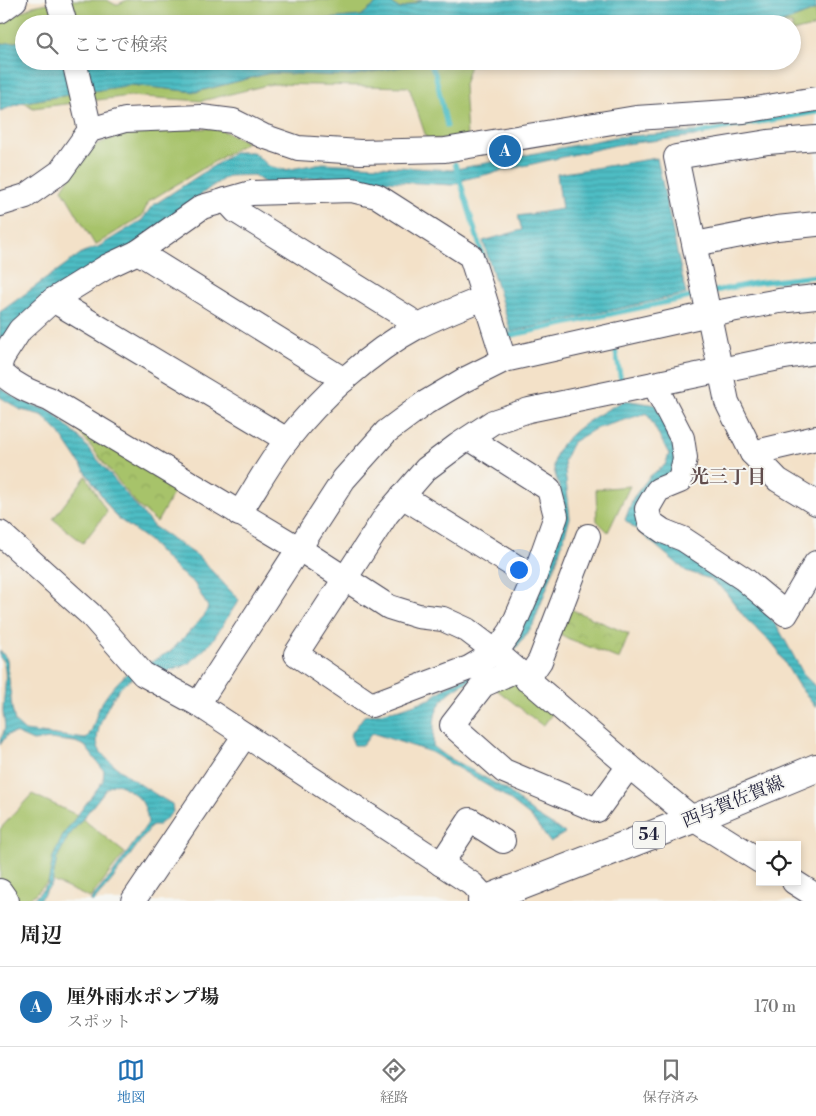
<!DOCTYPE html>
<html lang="ja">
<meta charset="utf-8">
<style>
:root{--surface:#fff;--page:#f2f2f2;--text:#222;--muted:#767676;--line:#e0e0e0;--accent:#1f6fb2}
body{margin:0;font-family:"Libre Bodoni","Noto Serif JP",serif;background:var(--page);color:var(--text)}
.controls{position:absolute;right:15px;bottom:15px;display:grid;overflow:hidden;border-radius:0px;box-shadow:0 2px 8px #0003}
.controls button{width:45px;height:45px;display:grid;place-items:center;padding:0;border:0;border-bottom:1px solid var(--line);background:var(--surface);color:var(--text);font:25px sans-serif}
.you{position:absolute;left:518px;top:569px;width:18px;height:18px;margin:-12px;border:4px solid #fff;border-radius:50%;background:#1a73e8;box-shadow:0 0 0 8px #1a73e833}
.badge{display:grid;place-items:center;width:32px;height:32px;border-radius:50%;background:var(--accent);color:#fff;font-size:16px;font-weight:700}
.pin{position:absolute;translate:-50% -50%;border:2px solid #fff;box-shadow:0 1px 5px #0006}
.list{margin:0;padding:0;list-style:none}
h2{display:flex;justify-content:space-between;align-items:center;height:65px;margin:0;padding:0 20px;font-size:21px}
h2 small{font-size:16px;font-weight:400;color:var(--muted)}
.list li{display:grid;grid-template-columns:32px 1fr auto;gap:15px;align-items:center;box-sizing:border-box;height:80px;padding:0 20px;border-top:1px solid var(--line)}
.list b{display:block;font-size:19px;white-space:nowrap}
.list p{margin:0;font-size:16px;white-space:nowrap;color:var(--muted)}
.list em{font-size:16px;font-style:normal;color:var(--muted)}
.icon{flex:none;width:28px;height:28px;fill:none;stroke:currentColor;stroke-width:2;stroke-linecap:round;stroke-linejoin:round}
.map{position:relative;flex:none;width:816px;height:901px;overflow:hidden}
.search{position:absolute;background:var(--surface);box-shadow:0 2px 8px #0003;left:15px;right:15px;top:15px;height:55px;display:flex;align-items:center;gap:12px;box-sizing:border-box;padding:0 18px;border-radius:28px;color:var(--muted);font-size:19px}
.sheet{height:145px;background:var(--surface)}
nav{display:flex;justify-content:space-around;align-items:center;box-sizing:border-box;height:70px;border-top:1px solid var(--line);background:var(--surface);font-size:14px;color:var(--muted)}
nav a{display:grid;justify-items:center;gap:2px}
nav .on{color:var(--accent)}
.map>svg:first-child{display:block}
.green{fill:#a7c36a;stroke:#647252}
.park{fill:url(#park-crowns);stroke:#647252}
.water{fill:url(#water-rules);stroke:#387080}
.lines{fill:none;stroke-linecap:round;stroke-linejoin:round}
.stream{stroke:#4ebdc4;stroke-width:5}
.minor-casing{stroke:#413f50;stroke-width:26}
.major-casing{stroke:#413f50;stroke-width:30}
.minor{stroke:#fff;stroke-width:24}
.major{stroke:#fff;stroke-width:28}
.labels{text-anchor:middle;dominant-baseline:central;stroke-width:4;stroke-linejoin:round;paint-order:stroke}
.shield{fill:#f6f6f2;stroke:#626272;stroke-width:1}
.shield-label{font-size:16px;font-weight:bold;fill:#22223b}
.street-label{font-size:18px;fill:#22223b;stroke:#f6f6f2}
.neighbourhood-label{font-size:19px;font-weight:bold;fill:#614d4d;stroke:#f6f6f2}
</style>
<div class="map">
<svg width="816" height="901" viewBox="0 0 816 901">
<defs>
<pattern id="park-crowns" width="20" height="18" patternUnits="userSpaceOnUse" patternTransform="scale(1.25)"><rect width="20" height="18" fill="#a7c36a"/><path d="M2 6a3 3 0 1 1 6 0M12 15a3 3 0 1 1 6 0" fill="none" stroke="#8fa75d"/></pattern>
<pattern id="water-rules" width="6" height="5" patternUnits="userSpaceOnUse" patternTransform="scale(1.25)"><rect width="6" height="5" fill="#4ebdc4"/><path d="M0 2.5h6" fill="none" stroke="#4099a0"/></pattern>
</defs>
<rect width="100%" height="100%" fill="#f6f6f2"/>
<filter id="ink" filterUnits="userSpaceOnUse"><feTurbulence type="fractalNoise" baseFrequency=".02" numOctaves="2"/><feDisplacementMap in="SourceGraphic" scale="10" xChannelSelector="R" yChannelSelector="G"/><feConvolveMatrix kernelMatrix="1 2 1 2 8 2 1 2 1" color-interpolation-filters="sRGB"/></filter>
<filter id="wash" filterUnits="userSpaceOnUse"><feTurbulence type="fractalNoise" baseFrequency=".0096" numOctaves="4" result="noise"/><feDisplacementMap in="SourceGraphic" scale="20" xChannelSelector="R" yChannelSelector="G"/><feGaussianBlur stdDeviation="1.12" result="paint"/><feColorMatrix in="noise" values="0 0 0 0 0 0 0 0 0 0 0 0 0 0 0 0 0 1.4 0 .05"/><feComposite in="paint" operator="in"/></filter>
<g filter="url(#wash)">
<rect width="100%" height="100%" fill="#f3e1c8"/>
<g class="green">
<polygon points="63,0 107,0 116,5 127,0 381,0 361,16 271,24 24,24 24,41 0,44 0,23 33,6"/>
<polygon points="386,0 422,0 400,9"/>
<polygon points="816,10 816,26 792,32 792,24 780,24"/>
<polygon points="435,61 601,61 470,65 464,85 467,136 427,140 409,87 272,84 201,101 130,96 33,108 24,102 131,85 196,92 270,73 349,76"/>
<polygon points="217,128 247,142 149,201 142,216 95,245 62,189 88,148 130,131"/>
<polygon points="86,476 107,512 83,543 53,519"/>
<polygon points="630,486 608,532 597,521 596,489"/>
<polygon points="512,680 552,714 543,726 492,686"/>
<polygon points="32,794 79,816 125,853 90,898 50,880 27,901 12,898 0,882 0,829"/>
</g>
<g class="park">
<polygon points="65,414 178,485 157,522 138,506"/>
<polygon points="568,608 629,634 619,659 557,634"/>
</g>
<g class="water">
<polygon points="381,0 386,0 400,9 422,0 816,0 816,10 780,24 271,24 361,16"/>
<polygon points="24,41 24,61 435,61 349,76 270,73 196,92 131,85 24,102 0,111 0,44"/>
<polygon points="704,131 704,135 616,145 466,179 452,185 321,177 266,184 254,175 228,176 211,187 0,347 0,312 83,252 98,247 142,220 152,206 235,152 253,152 269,166 285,170 323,163 452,170 615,137"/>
<polygon points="657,158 686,294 511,332 483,241 522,230 518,216 562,209 557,174"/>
<polygon points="0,388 21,401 51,411 79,437 153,526 198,556 239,600 210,644 188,664 157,675 145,665 171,651 204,616 208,607 194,583 178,571 148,540 116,517 60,434 42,415 21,410 0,397"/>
<path d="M 625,400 L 656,405 L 679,458 L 645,531 L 666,546 L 687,550 L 750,590 L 780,631 L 804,675 L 816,687 L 816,708 L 798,685 L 774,645 L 746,619 L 724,590 L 710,579 L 686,571 L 625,520 L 633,498 L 650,476 L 665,465 L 669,454 L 647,413 L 595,429 L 573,442 L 564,461 L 570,518 L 556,563 L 533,625 L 514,651 L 509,648 L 560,490 C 558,482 553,471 554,463 C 557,435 603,412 625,400 Z"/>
<path d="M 0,650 L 7,659 L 12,708 L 15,722 L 25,731 L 86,739 C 95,728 94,718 100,706 C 108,692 118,681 131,670 L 134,677 C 130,680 125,683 122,686 C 111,697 91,734 99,749 C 107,765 156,795 172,804 L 173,812 L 159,825 L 152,825 L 113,879 L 94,901 L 91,901 L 91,899 L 111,876 L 148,823 C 145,797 137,796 117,783 L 107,788 L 68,837 L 57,858 L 52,884 L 38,901 L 31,901 L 48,884 L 53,857 L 64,833 L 103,781 L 104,771 L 85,746 L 75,742 L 50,739 L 33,741 L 15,733 L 7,735 L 0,745 C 0,739 2,736 4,731 C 6,725 3,717 3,711 C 3,697 10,667 0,657 Z"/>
<path d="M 494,664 L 499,670 C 477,678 446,686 437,710 C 433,718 434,736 433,746 L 446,756 L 507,790 L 536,815 L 565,833 L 550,842 L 531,817 L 503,795 L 431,752 L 372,733 L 363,745 L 354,745 L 350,735 L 364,716 L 400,709 L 430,699 L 449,685 Z"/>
</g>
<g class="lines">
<g class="stream">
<polyline points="428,61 435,73 447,126"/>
<polyline points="698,133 816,112"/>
<polyline points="455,164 483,257"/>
<polyline points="710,292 755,283 816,276"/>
<polyline points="506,331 508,336 700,295"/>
<polyline points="614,343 621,380"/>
</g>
</g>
</g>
<g filter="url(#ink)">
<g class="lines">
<defs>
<g id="minor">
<polyline points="58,0 65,24"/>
<polyline points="0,11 15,0"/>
<polyline points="74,61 90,130"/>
<polyline points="816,138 768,142 676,157 727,402 752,453 778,480 816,503"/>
<polyline points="226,200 236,211 409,319 416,327"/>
<polyline points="0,204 26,196 60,172 90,130 125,120 201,117 233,121 263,136 298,148 360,152 445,150 636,118 744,111 816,99"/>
<polyline points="695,244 777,228 816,224"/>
<polyline points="138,252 344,380"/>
<polyline points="53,300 287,440"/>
<polyline points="0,365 2,358 20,330 53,300 108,266 138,252 202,207 251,193 352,190 377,196 471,256 504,360"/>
<path d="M 0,372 C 15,386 30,392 49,399 L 298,548 L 389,607 L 418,616 L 443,619 L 467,630 L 496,652 L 629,766 L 693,819 L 760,861"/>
<polyline points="654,384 682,438 685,458 680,481 658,490 647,509 650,522 663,531 683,539 744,579 786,614 816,563"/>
<polyline points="469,438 549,489 556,516 534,578 511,631 496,652 469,668 371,705 296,654 387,514 426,469 458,445 493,422 529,410 779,358 816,352"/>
<polyline points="752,453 816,438"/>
<polyline points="402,496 534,578"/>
<path d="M 239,514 C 255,489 269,463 287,440 C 320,398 370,352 417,327 C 438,316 461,307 484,298"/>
<polyline points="0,533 91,615 143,674 198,704 472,884 488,901"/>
<polyline points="516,670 483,685 452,725 504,771 597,810 629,766"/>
<polyline points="527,680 540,661 588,536"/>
<polyline points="198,704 344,479 386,432 425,403 464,380 504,360 709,314 779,301 816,297"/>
<polyline points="441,864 470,820 503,841"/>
<polyline points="794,882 816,896"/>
<polyline points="0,891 7,901"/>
<polyline points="133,901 245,735"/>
</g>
<polyline id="major" points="482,901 693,819 816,768"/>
</defs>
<use href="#minor" class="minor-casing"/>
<use href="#major" class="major-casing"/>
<use href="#minor" class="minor"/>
<use href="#major" class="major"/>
</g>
</g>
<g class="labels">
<rect class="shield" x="633" y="821.5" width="32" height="27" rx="4"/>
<g class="shield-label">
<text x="649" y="835">54</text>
</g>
<g class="street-label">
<text transform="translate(733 802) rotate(-22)">西与賀佐賀線</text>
</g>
<g class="neighbourhood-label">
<text x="728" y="477">光三丁目</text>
</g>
</g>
</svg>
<div class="controls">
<button><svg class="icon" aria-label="locate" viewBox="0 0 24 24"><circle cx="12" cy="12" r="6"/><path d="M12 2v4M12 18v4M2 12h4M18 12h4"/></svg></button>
</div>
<div class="you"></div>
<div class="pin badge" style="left:505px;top:151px">A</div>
<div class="search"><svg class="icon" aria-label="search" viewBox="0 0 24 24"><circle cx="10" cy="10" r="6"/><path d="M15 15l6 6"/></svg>ここで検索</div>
</div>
<section class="sheet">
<h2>周辺<small></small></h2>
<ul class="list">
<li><span class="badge">A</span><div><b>厘外雨水ポンプ場</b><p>スポット</p></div><em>170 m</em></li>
</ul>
</section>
<nav>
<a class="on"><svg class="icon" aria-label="map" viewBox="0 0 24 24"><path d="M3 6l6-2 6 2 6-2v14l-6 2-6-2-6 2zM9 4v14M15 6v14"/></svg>地図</a>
<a><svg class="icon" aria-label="directions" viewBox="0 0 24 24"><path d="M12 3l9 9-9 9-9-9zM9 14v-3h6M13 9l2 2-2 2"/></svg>経路</a>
<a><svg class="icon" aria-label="saved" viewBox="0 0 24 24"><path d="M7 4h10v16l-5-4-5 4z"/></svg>保存済み</a>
</nav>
